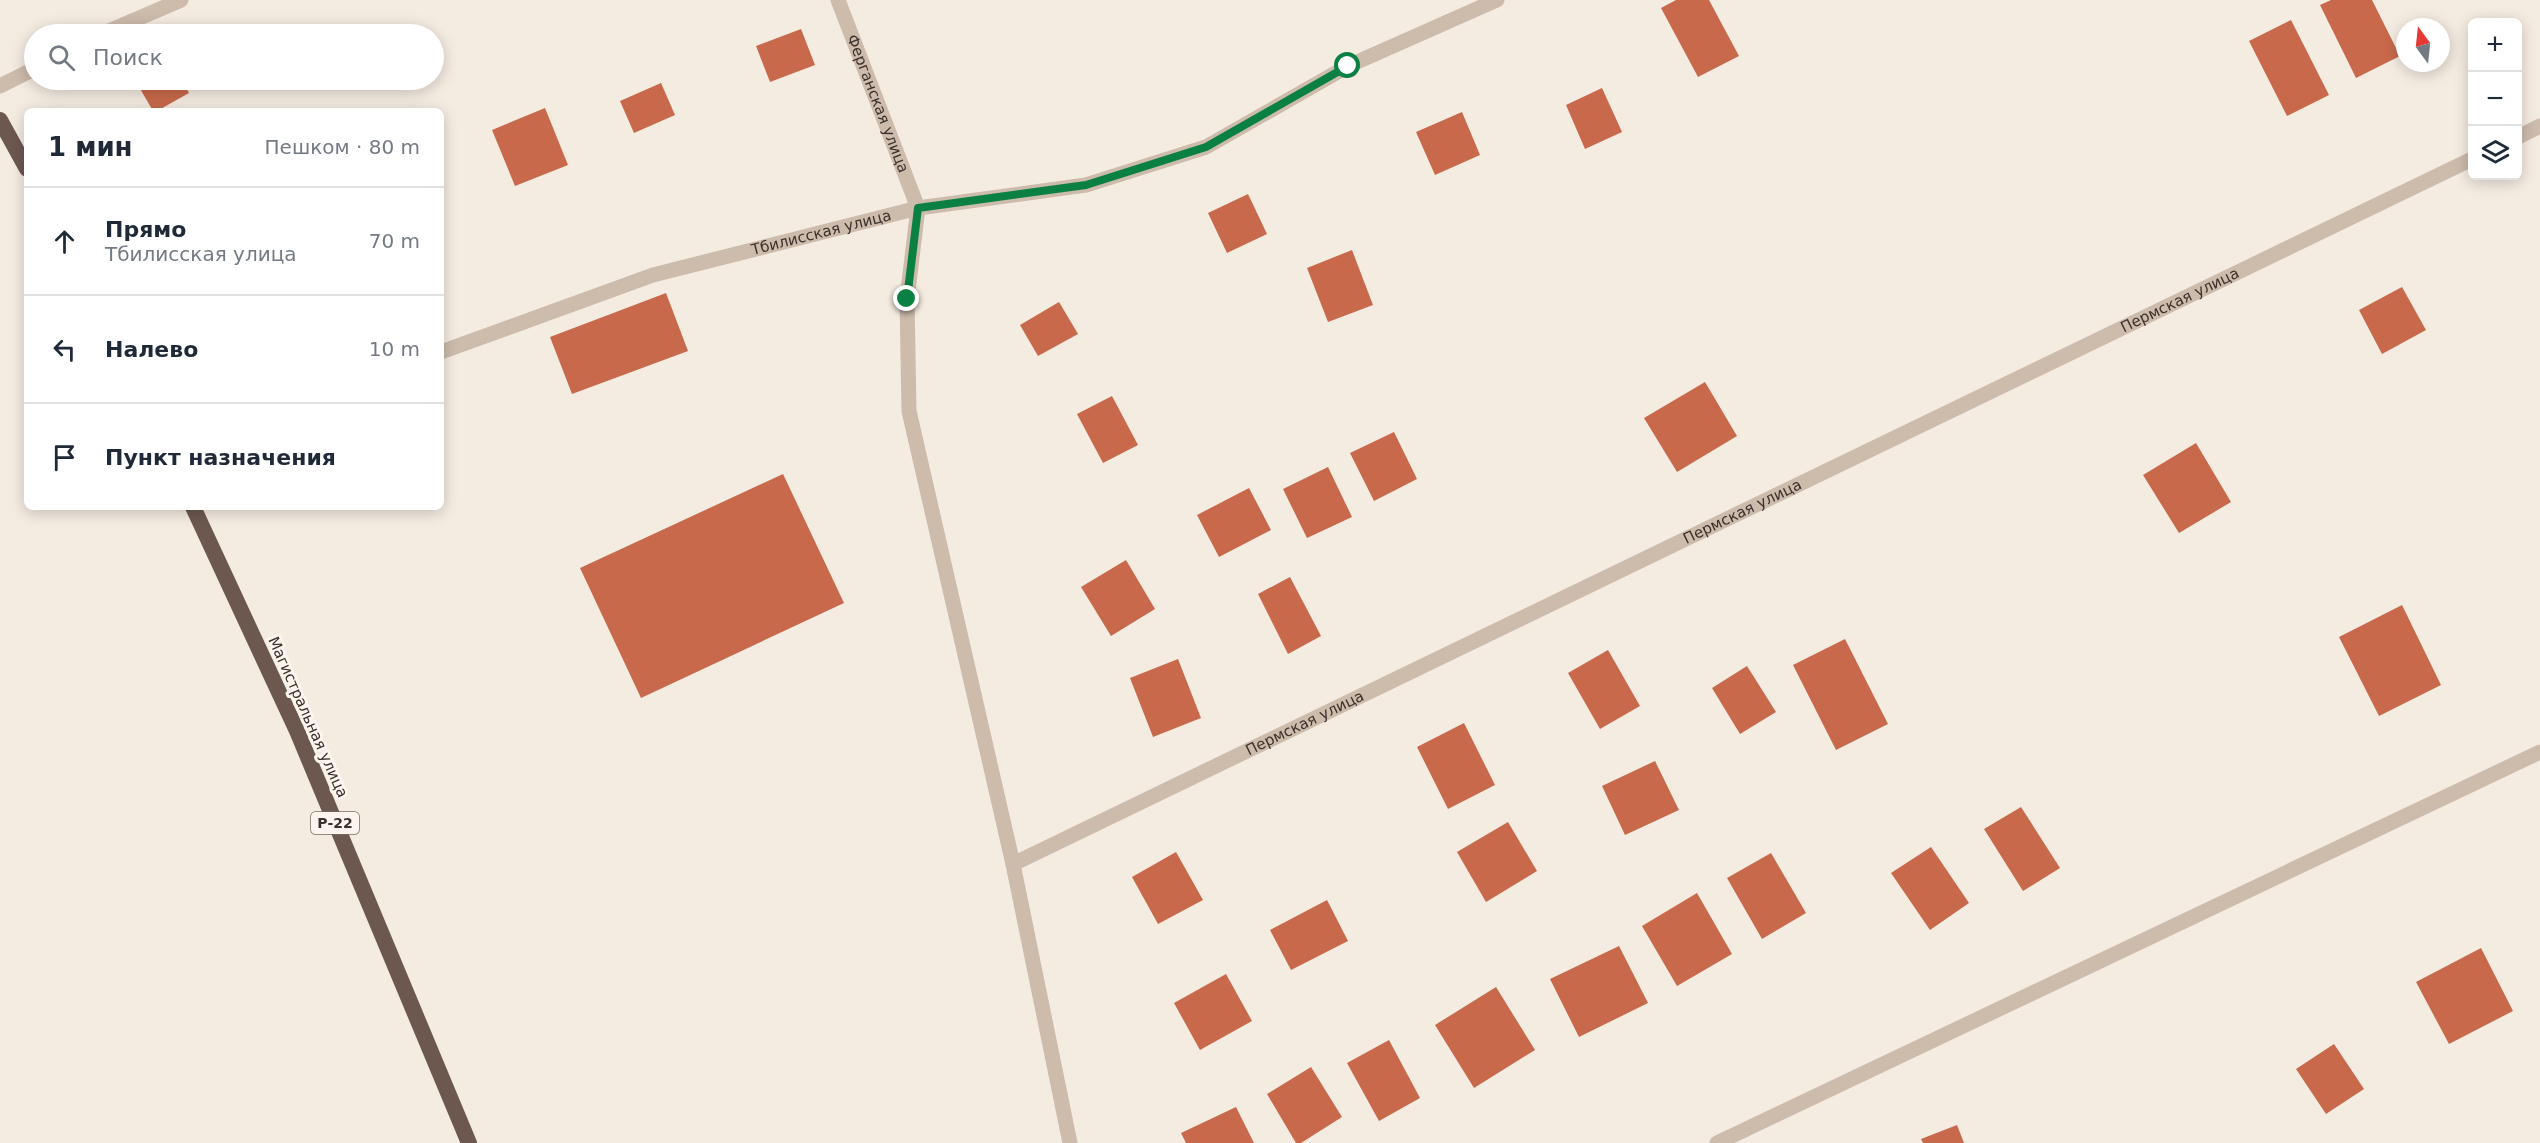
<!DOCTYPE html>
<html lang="ru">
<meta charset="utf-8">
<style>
:root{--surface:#fff;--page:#f2f2f3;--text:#1f2937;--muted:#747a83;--line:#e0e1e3}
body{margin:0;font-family:"DejaVu Sans",sans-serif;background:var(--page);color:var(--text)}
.controls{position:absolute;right:18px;top:18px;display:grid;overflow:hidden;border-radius:9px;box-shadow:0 3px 15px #0003}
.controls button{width:54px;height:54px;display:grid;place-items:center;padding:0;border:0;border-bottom:2px solid var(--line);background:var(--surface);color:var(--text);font:30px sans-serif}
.compass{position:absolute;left:2396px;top:18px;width:54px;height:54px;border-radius:50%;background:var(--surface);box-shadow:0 3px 15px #0003;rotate:345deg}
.stop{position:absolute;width:18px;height:18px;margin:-14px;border:4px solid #0b8043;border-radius:50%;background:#fff}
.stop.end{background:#0b8043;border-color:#fff;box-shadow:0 2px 6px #0008}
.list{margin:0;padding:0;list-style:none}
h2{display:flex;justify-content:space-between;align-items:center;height:78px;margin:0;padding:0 24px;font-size:26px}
h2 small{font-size:20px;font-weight:400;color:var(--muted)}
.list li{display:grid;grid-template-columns:39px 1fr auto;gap:18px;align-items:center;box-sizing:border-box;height:108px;padding:0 24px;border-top:2px solid var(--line)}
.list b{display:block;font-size:22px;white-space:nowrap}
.list p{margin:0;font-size:20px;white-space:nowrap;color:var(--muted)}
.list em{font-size:20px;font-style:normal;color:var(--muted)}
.icon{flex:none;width:33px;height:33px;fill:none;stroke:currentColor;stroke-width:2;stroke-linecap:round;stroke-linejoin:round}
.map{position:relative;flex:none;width:2540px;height:1143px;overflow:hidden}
.search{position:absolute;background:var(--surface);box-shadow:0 3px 15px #0003;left:24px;top:24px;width:420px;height:66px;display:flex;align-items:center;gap:15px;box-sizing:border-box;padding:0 21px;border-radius:33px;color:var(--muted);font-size:22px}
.panel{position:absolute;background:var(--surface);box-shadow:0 3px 15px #0003;left:24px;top:108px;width:420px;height:402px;border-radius:9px}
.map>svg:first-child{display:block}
.building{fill:#c8694b}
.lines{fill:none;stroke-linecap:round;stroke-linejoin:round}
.minor{stroke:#cdbbac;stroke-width:15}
.trunk{stroke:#6c584f;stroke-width:16}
.route{stroke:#0b8043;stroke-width:8}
.labels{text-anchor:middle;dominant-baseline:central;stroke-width:6;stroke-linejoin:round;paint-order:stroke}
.shield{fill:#fbf5ee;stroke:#756b66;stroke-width:1.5}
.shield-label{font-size:14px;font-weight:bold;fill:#3b302b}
.street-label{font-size:15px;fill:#3b302b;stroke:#fbf5ee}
</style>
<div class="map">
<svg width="2540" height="1143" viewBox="0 0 2540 1143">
<rect width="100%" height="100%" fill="#f4ebe1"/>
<g class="building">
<polygon points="1676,0 1709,0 1739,56 1698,77 1661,8"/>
<polygon points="2331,0 2372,0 2400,56 2356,78 2320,5"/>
<polygon points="2291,20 2329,95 2287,116 2249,41"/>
<polygon points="801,29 815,65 770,82 756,46"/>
<polygon points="135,80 182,80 189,93 157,111 153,111"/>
<polygon points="661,83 675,115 634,133 620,101"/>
<polygon points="1602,88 1622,132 1585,149 1566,105"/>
<polygon points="545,108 568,165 515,186 492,130"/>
<polygon points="1462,112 1480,155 1435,175 1416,132"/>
<polygon points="1248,194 1267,234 1227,253 1208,213"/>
<polygon points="1352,250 1373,305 1328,322 1307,268"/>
<polygon points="2402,287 2426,330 2382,354 2359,310"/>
<polygon points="666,293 688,351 572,394 550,337"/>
<polygon points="1059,302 1078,334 1038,356 1020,325"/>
<polygon points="1705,382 1737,436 1677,472 1644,418"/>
<polygon points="1112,396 1138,445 1103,463 1077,414"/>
<polygon points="1394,432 1417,479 1374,501 1350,453"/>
<polygon points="2196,443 2231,502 2179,533 2143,475"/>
<polygon points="1328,467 1352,517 1307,538 1283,489"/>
<polygon points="783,474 844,603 641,698 580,568"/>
<polygon points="1249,488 1271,530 1219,557 1197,515"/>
<polygon points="1126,560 1155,609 1111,636 1081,587"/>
<polygon points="1290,577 1321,636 1288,654 1258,594"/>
<polygon points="2402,605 2441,685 2379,716 2339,637"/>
<polygon points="1845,639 1888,724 1836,750 1793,665"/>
<polygon points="1608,650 1640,706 1600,729 1568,673"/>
<polygon points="1178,659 1201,718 1153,737 1130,678"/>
<polygon points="1747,666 1776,712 1740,734 1712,688"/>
<polygon points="1464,723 1495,785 1448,809 1417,747"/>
<polygon points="1655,761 1679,810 1625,835 1602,786"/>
<polygon points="2021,807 2060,868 2023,891 1984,829"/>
<polygon points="1508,822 1537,871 1486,902 1457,852"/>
<polygon points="1931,847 1969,903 1930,930 1891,873"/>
<polygon points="1176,852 1203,900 1158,924 1132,877"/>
<polygon points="1771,853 1806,913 1762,939 1727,878"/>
<polygon points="1697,893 1732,954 1677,986 1642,926"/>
<polygon points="1327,900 1348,941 1291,970 1270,930"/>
<polygon points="1619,946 1648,1003 1579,1037 1550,979"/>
<polygon points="2481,948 2513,1011 2449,1044 2416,982"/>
<polygon points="1226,974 1252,1021 1200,1050 1174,1003"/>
<polygon points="1496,987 1535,1050 1474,1088 1435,1025"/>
<polygon points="1389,1040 1420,1098 1379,1121 1347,1063"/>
<polygon points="2334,1044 2364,1089 2326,1114 2296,1069"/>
<polygon points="1311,1067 1342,1117 1301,1143 1296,1143 1267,1094"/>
<polygon points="1236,1107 1254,1143 1186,1143 1181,1133"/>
<polygon points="1957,1125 1964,1143 1923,1143 1921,1139"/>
</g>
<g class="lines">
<g class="minor">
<path id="s1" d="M 838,0 L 918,208 L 907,299 L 909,411 L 1013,864 L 1070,1143"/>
<polyline points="102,34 181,0"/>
<polyline points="0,86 34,69"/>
<polyline points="2518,137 2540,126"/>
<path id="s2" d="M 441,352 L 653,275 L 918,208 L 1086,185 L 1206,147 L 1348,66 L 1497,0"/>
<path id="s3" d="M 1013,864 L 2472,159"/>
<polyline points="1717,1143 2540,752"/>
</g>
<g class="trunk">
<polyline points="0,120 27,169"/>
<polyline points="193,507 297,731 469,1143"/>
</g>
</g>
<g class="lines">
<polyline class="route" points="907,299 918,208 1086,185 1206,147 1348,66"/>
</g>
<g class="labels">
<rect class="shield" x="311" y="812" width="48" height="22" rx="4.5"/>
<g class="shield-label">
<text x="335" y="823">Р-22</text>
</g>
<g class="street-label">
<text stroke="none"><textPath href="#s1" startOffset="111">Ферганская улица</textPath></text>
<text stroke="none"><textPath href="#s2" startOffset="399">Тбилисская улица</textPath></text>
<text stroke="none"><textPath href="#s3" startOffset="1296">Пермская улица</textPath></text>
<text stroke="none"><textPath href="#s3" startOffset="810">Пермская улица</textPath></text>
<text transform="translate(308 717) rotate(66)">Магистральная улица</text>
<text stroke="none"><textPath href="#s3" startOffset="324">Пермская улица</textPath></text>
</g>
</g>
</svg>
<div class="controls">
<button>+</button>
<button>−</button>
<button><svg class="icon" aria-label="layers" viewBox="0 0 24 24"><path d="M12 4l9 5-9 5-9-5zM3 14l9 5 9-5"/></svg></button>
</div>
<svg class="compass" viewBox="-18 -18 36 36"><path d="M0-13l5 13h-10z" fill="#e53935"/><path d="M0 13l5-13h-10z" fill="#747a83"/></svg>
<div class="stop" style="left:1348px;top:66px"></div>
<div class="stop end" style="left:907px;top:299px"></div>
<div class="search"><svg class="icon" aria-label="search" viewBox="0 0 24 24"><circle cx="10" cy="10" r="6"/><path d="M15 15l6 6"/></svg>Поиск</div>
<section class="panel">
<h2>1 мин<small>Пешком · 80 m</small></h2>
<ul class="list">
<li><svg class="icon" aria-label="ahead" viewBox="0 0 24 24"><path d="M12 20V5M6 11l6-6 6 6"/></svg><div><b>Прямо</b><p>Тбилисская улица</p></div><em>70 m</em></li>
<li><svg class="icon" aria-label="left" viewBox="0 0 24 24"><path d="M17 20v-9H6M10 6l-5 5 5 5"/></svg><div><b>Налево</b></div><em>10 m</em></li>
<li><svg class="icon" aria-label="arrive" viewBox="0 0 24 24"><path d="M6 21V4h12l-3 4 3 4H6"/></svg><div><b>Пункт назначения</b></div></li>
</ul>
</section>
</div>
